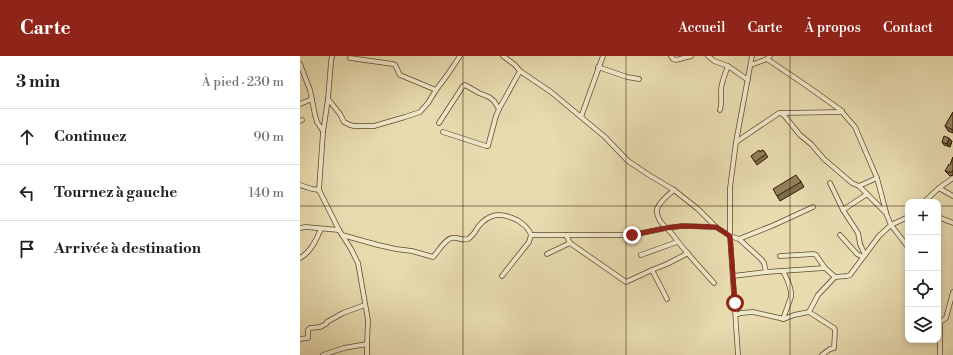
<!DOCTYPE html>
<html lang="fr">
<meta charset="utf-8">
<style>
:root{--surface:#fff;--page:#f6f6f6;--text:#202124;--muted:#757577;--line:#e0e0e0;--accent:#8f2418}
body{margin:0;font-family:"Libre Bodoni",serif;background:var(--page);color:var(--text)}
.controls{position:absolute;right:12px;bottom:12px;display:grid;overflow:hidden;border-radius:8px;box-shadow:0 2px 6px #0003}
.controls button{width:36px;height:36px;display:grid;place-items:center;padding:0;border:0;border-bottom:1px solid var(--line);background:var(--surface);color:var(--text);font:20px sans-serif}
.stop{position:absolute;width:12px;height:12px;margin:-9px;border:3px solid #8f2418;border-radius:50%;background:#fff}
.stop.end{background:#8f2418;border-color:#fff;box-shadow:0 1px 4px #0008}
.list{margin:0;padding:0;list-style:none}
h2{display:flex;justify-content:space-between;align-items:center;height:52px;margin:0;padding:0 16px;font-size:17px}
h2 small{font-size:13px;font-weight:400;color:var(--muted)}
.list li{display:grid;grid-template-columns:26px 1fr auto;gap:12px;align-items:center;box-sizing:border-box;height:56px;padding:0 16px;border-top:1px solid var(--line)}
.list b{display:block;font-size:15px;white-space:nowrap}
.list em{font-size:13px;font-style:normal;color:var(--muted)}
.icon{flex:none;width:22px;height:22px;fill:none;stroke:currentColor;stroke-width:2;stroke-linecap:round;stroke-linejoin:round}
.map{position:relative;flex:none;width:653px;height:299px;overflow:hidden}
header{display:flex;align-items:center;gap:24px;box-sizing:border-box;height:56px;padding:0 20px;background:var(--accent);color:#fff}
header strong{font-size:19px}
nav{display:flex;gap:22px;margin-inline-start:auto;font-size:14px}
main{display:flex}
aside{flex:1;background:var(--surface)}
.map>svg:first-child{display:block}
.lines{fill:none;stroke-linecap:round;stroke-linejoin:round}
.minor-casing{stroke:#624b2c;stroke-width:5.5}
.minor{stroke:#efe8cb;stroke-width:4}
.wall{fill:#7e6d4e;stroke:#351b00}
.shaded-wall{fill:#665940;stroke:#351b00}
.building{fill:#927f5b;stroke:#351b00}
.route{stroke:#8f2418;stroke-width:5}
.grid{fill:none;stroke:#351b00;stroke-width:1;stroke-opacity:0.55}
</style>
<header>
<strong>Carte</strong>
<nav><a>Accueil</a><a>Carte</a><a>À propos</a><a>Contact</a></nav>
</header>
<main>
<aside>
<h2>3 min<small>À pied · 230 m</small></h2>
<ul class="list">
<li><svg class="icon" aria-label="ahead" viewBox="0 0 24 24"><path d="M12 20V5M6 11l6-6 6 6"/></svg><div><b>Continuez</b></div><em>90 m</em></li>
<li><svg class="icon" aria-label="left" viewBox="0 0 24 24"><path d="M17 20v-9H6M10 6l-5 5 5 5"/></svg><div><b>Tournez à gauche</b></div><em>140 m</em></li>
<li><svg class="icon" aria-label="arrive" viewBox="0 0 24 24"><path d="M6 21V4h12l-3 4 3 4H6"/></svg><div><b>Arrivée à destination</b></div></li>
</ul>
</aside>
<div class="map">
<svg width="653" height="299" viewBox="0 0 653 299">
<rect width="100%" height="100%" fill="#e7dbaf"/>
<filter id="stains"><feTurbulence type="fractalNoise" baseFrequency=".005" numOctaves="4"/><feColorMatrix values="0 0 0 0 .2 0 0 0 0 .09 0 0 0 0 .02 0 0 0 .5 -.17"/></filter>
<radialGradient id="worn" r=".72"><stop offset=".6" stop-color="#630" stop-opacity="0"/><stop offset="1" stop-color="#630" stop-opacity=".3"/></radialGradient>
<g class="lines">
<defs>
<g id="minor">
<polyline points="203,0 215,9 220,15 251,36 305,81 328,105 349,119 374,134 398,153 416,171 430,180 439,183 461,203 464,207 466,216"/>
<polyline points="371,0 373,3 376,4 391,0"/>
<polyline points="408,0 414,5 428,10 448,24"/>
<polyline points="50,2 93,8 95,9 100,19 136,34 148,18 160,0"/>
<polyline points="467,3 507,30 542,55"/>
<polyline points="0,8 10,34 15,59 17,66 23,75"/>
<polyline points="451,9 467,3 470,0"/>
<polyline points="298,11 327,21 339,23"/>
<polyline points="28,43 40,58 44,66 50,69 54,70 74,70 105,61 120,56 128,47 136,34"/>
<polyline points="0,48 12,43"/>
<path d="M 420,54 C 422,47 421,41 421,33 C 422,25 425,18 428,10"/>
<polyline points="482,57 542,56 555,71 577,122 586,156"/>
<polyline points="281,61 303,0"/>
<polyline points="0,65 2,64"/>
<polyline points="139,67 163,30 165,29 179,37 189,41 194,45 199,53"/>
<polyline points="143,76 186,90 188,90 196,60 199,53 220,15"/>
<polyline points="436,86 479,57 483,58 500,79 511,88 524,103 552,127 559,130 586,157 591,169 608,191"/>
<polyline points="530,127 543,154 558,177 560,188 565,199"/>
<polyline points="0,129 12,133 19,134 39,174 51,193 58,207 68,264 67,288 67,299"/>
<polyline points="559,130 577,122"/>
<polyline points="639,132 653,140"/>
<polyline points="19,134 23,76 28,43 31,6 32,0"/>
<path d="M 374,134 C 368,139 360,145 357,153 C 356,157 358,161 360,165 C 364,170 369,174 373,179 C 385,196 400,211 414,227"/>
<polyline points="624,146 639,132 653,122"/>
<polyline points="543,154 567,138"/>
<polyline points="638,161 653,167"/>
<polyline points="0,172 6,171 39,174"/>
<path d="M 42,179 L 78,189 L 96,193 L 112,195 L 133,201 C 138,196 145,183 152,182 C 158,181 162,185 168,183 C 173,180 175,176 178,171 C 189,157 201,156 217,164 C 223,168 229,172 231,179"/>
<polyline points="266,179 270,187 326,226 352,214 367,208 388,197"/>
<polyline points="540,179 557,198 563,201"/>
<polyline points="439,183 474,169 513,151"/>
<polyline points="247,198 270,187"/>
<polyline points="341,199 377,186"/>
<polyline points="480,200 514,198 516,199 525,212 535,221"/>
<path d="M 0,202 C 11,196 16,184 21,173"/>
<polyline points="352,214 367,243"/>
<path d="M 483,215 C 487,223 492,232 491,241 L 483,263"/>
<polyline points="202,220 229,186 231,179 332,179 366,172 382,170 416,171"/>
<polyline points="433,220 466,216 525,212"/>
<polyline points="509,256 534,272 535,274 534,292 530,293 522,299"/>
<polyline points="436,259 441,257 453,256 484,263 494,259 509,256 518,239 535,221 547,220 550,219 579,180 591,169 608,161"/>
<polyline points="0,283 8,282 8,274 10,272 20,271 26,268 27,266 43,257 65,249"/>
<polyline points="23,299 44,292 67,288"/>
<polyline points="438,299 430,180 430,132 436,86 452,0"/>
<polyline points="640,299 640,266 646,262 653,236"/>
</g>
</defs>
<use href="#minor" class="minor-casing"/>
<use href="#minor" class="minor"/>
</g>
<g class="wall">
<polygon points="653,56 653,77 648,75 645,70"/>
<polygon points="649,82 652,85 650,91 644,89 642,86"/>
<polygon points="463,94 468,101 457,109 451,100"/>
<polygon points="653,101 653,119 650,120 645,115 650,109"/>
<polygon points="500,124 504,131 480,145 477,140"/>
</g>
<polygon class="shaded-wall" points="649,82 652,85 650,91 647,88"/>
<g class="building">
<polygon points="653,56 653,74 645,70"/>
<polygon points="644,80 649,82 647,88 642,86"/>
<polygon points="459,94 460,96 463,94 466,98 455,106 451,100"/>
<polygon points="653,101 653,114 652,116 648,116 645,115 649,108 650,109"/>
<polygon points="496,119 501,126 477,140 473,133"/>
</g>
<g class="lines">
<polyline class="route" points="332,179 366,172 382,170 416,171 430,180 435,247"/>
</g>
<path class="grid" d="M 163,0 L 163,299M 326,0 L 326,299M 490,0 L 490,299M 0,150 L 608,150M 638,150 L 653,150"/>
<rect width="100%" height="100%" filter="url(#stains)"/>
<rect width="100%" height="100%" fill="url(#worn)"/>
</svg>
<div class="controls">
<button>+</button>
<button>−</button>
<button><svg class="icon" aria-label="locate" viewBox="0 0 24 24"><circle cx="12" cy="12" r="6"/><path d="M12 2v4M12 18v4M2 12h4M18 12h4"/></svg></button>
<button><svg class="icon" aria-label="layers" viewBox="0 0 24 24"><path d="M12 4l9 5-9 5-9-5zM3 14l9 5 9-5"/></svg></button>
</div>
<div class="stop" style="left:435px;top:247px"></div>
<div class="stop end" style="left:332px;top:179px"></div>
</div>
</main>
